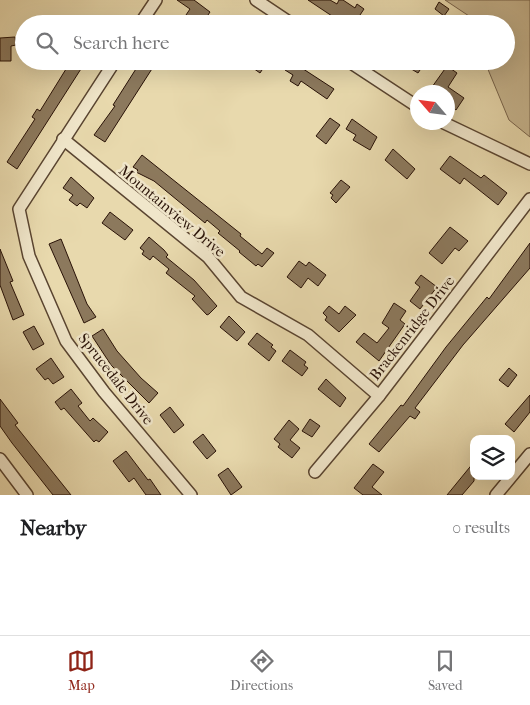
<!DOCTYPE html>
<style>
:root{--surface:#fff;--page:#f6f6f6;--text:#202124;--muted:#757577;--line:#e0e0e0;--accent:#8f2418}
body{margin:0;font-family:"IM FELL French Canon",serif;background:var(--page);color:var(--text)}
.controls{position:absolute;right:15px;bottom:15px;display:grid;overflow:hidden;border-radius:10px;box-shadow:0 5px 20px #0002}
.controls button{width:45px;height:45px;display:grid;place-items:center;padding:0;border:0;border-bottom:1px solid var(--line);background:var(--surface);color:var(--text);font:25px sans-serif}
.compass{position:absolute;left:410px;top:85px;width:45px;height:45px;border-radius:50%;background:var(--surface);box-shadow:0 5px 20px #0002;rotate:298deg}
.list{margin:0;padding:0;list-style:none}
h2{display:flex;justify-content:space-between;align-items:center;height:65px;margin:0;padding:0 20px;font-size:21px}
h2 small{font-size:16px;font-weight:400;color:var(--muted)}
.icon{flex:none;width:28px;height:28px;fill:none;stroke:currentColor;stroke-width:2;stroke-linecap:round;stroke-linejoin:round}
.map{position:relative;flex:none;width:530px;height:495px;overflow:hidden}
.search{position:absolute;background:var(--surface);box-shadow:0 5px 20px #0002;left:15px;right:15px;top:15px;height:55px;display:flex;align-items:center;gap:12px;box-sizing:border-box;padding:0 18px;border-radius:28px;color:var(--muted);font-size:19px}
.sheet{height:140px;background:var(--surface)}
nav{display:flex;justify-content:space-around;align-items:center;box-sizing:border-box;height:70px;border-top:1px solid var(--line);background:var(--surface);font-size:14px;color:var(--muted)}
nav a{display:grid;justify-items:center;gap:2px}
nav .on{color:var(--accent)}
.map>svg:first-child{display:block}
.grass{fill:#c8b791;stroke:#78644c}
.building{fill:#8c795d;stroke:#291207}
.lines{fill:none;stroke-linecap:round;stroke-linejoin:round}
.minor-casing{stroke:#594430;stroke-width:14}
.minor{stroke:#f0e6ca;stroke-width:11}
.labels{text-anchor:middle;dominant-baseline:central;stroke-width:5;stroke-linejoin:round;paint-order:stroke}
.street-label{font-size:15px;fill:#291207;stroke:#f0e6ca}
</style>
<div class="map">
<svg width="530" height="495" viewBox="0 0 530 495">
<rect width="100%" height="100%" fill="#e8d9ad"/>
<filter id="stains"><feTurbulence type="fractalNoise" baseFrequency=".004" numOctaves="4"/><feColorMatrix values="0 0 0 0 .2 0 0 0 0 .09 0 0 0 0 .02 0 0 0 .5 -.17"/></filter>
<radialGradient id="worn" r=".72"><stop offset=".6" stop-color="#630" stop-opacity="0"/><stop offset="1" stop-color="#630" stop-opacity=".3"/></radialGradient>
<polygon class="grass" points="445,0 530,0 530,137 509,120 487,67 486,61 506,61 506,24 481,24"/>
<g class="building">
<polygon points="177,0 194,0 210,12 202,24 199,24 186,15 190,9"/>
<polygon points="308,0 330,0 337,4 339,0 343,0 355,8 357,4 364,9 358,18 367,24 344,24"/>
<polygon points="439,2 449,9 444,16 435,9"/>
<polygon points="15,37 16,45 11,46 11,61 0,61 0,38"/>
<polygon points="71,61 86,61 17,169 7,162 35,119 32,117 37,109 40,111"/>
<polygon points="141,61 157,61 105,142 94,135 115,106 113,105"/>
<polygon points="243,61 268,61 260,73"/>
<polygon points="291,61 334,89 327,99 301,81 298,86 290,81 293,75 285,70"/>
<polygon points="398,61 426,61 418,73"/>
<polygon points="447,66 457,73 448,87 464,98 456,110 448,104 448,92 434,92 436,89 432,87"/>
<polygon points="330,118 340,125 326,144 316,136"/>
<polygon points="352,119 377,137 370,150 353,140 356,135 346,129"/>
<polygon points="393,149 415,169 407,179 385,160"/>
<polygon points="142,155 241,234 240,236 262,254 267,248 274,253 262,267 258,264 256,266 239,252 240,251 218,233 220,231 207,220 205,223 154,181 136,172 138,170 133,167"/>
<polygon points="450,156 481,178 484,175 507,193 498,205 464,178 460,184 440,169"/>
<polygon points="71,177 94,198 87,208 80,203 77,206 69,200 73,195 63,188"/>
<polygon points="341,180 350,187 336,203 331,198 333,195 330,193"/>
<polygon points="110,212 133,230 125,240 102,223"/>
<polygon points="450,227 468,241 459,251 455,248 442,264 429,253"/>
<polygon points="149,237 164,250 168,255 166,257 194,280 217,306 209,314 207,315 192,299 195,296 166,273 169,269 153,256 150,260 142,254 144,251 140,248"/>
<polygon points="61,239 87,304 96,317 84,323 49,244"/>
<polygon points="530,243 530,268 463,345 415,408 420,412 415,419 410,416 379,452 369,444 401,405 403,406 446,347 487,297 489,299"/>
<polygon points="0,249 13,281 10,282 24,315 13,320 0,285"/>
<polygon points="299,261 306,266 309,262 326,275 318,286 308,278 301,288 287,277"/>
<polygon points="421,275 437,287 420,309 410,301 420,287 415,283"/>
<polygon points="394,303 406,311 400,320 405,324 379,361 356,342 364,333 377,343 389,328 382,323"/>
<polygon points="329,306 339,314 345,306 356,315 339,332 325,320 327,317 323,313"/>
<polygon points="229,316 245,332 237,341 220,327"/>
<polygon points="34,326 44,344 33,350 23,332"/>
<polygon points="103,329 117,351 141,378 158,393 149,403 111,365 92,336"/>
<polygon points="257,333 273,345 271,347 276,351 269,361 248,344"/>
<polygon points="290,350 306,362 304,365 308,368 302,376 282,361"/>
<polygon points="51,358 64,377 53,384 48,378 45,380 36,369"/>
<polygon points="509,368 517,375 508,387 499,380"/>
<polygon points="326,379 346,398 340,407 318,389"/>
<polygon points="71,389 82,403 78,406 90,421 93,418 108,432 99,442 96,440 94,442 64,408 61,410 55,402"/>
<polygon points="530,395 530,412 514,432 505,424"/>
<polygon points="0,399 18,423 15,425 71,495 53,495 12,443 0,426"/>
<polygon points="170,407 184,425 174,433 160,415"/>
<polygon points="310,419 320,426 312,437 302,431"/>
<polygon points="289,420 299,429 290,440 300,448 292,458 278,447 280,444 274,439"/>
<polygon points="203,434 216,451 207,459 193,442"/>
<polygon points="126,451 148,480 150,479 161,495 146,495 134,478 129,482 113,461"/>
<polygon points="474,462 474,481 462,495 447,495"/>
<polygon points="373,464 384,472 372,487 382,495 363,495 354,488"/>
<polygon points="228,468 242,487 231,495 218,475"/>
</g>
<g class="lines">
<defs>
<g id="minor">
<polyline points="256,0 292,24"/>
<polyline points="140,24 156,0"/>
<polyline points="115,61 19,209 29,256 66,341 104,392 191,495"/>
<polyline points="348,61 418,107"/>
<polyline points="442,122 530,164"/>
<polyline points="63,139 208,257 241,297 308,335 379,396"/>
<polyline points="0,459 27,495"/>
<polyline points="315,472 379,396 530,199"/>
<polyline points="496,495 530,454"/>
</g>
</defs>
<use href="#minor" class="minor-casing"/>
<use href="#minor" class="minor"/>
</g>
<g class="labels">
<g class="street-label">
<text transform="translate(172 211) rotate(40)">Mountainview Drive</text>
<text transform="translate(412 328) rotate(-52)">Brackenridge Drive</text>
<text transform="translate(116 379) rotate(52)">Sprucedale Drive</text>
</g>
</g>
<rect width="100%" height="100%" filter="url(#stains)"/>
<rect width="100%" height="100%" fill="url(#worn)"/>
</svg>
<div class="controls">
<button><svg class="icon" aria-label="layers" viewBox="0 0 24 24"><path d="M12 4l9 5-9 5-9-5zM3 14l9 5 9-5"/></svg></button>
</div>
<svg class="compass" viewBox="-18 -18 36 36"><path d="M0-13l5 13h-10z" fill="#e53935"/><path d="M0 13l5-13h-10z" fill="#757577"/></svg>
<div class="search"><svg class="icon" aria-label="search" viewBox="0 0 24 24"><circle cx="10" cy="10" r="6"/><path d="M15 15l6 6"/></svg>Search here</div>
</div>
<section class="sheet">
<h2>Nearby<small>0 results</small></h2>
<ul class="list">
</ul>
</section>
<nav>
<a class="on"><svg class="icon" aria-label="map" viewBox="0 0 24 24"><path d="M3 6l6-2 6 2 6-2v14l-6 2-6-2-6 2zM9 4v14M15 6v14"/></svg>Map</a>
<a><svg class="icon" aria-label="directions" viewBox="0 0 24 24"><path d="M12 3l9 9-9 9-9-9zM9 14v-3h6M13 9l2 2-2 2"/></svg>Directions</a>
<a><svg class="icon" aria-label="saved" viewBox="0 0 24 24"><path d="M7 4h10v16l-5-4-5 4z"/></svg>Saved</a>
</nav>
